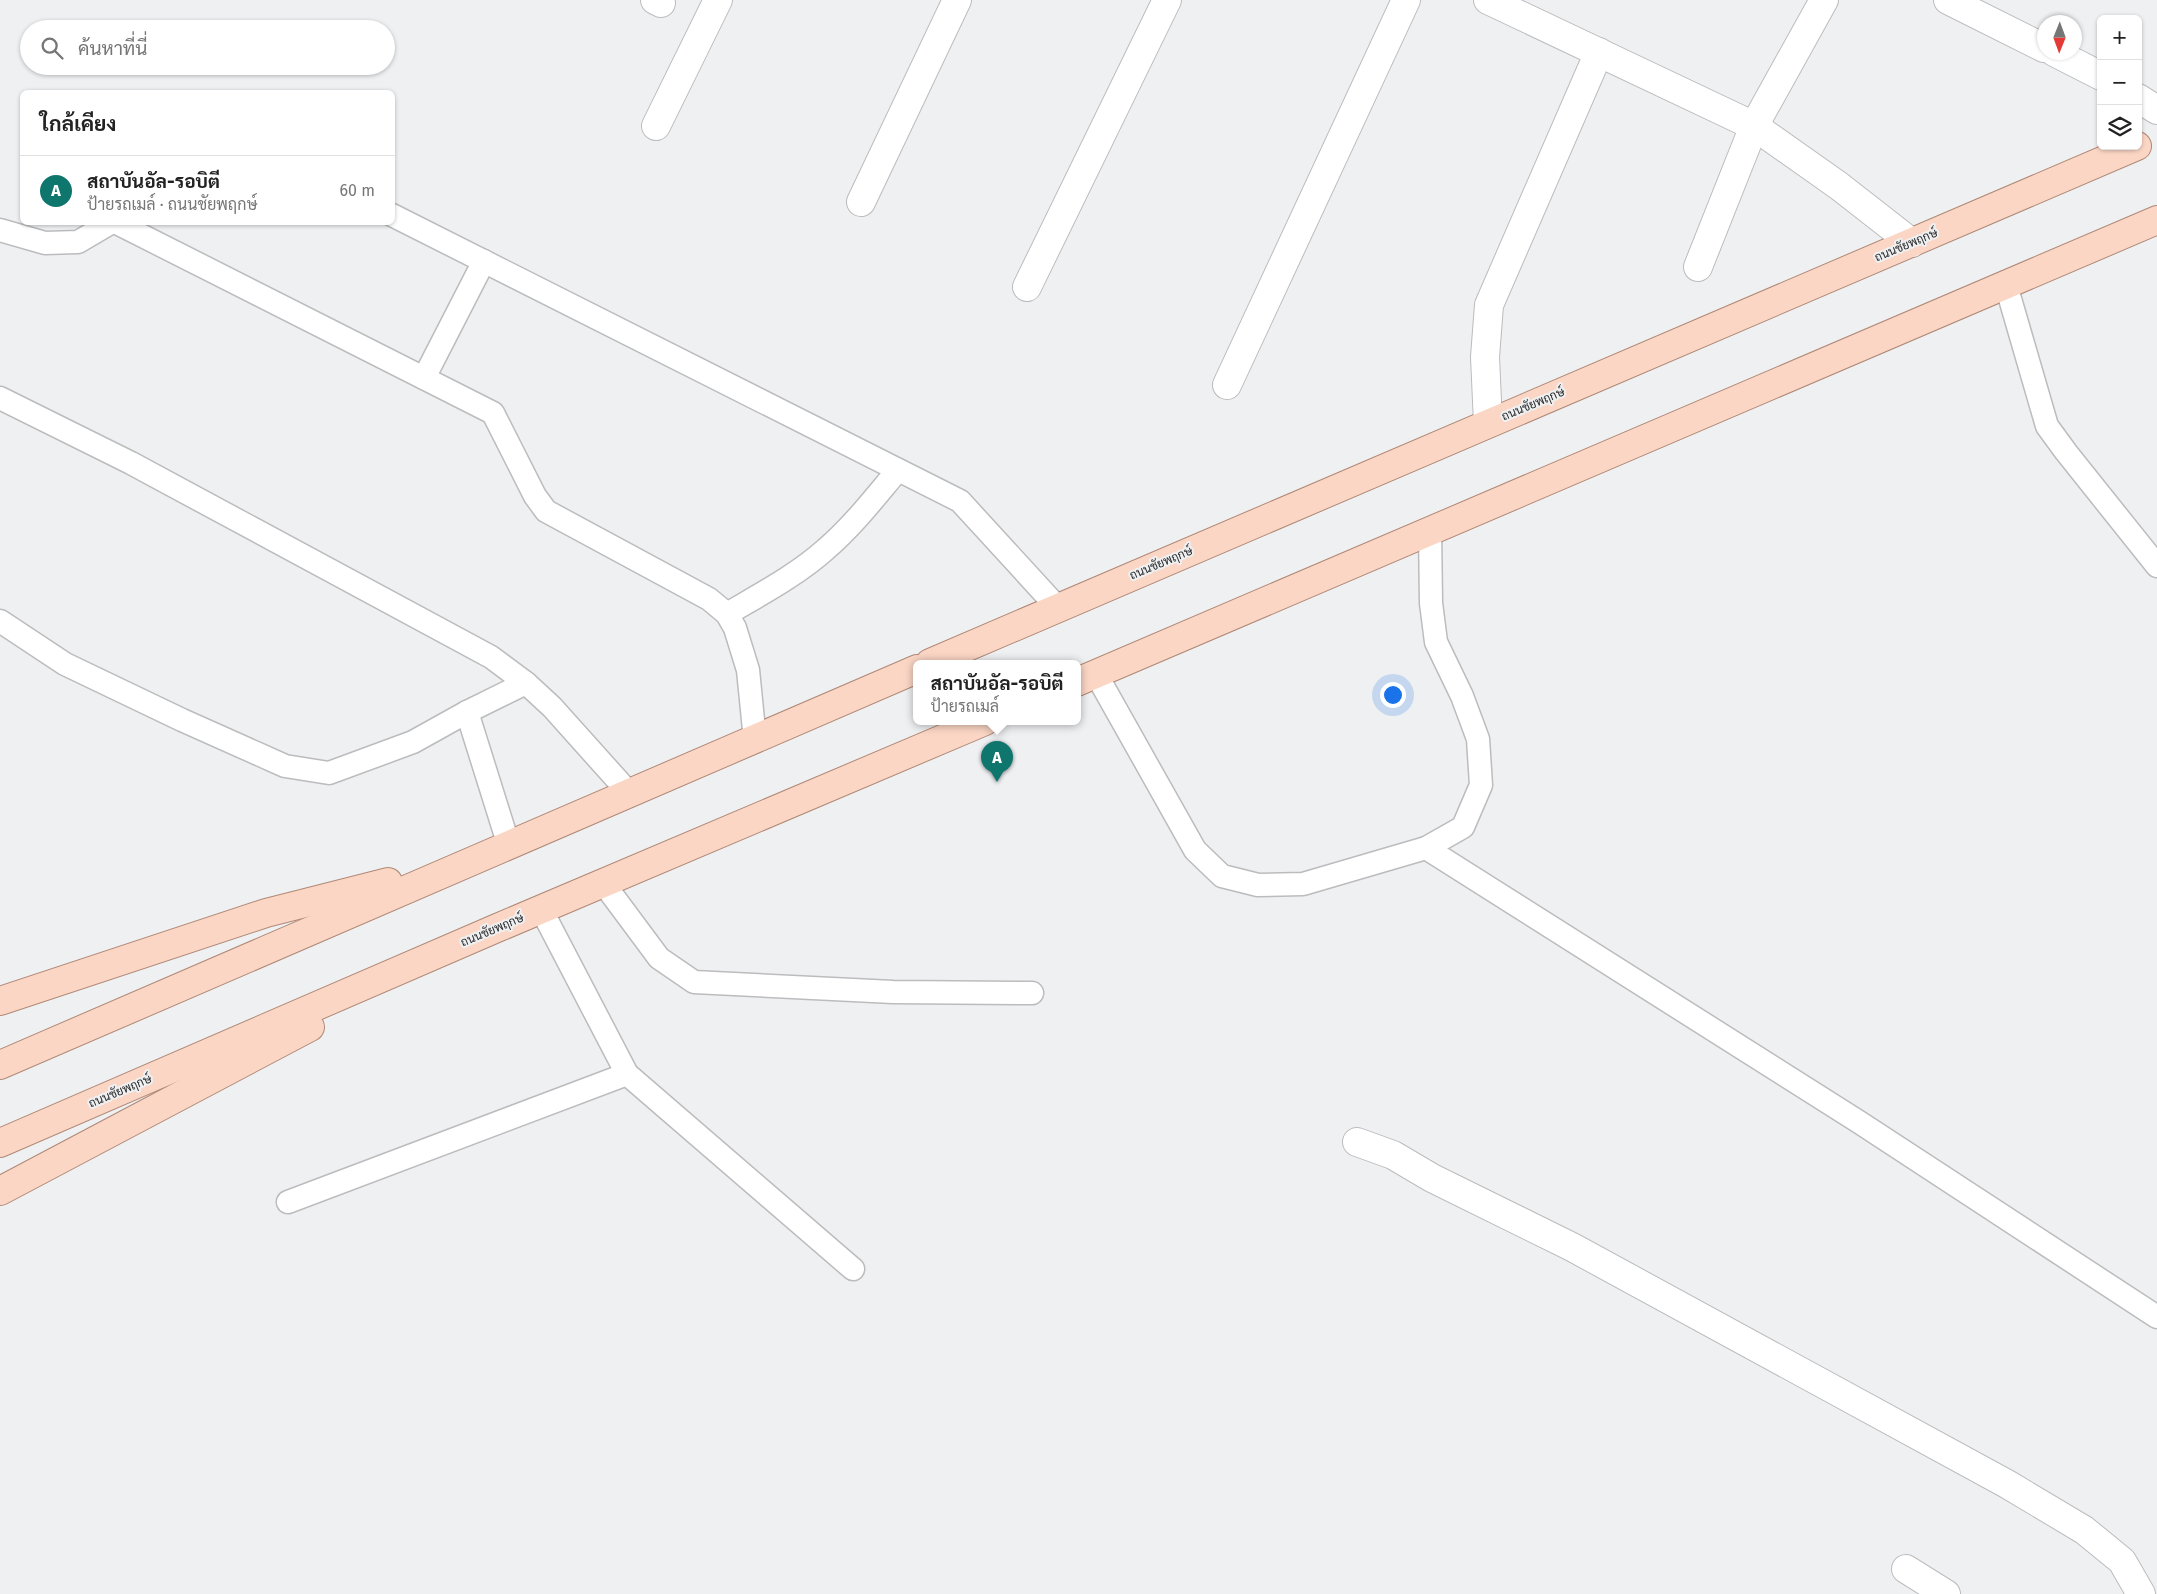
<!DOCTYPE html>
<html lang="th">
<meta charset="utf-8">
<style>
:root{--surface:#fff;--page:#f6f6f6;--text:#222;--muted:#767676;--line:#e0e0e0;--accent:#0f766e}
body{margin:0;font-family:"Fira Sans",Sarabun,sans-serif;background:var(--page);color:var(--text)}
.controls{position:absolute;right:15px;top:15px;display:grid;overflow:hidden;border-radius:8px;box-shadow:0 1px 4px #0004}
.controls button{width:45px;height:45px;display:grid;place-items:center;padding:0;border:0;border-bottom:1px solid var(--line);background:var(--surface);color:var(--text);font:25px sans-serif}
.compass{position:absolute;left:2037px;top:15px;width:45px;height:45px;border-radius:50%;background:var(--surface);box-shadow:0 1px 4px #0004;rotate:181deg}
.you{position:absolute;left:1392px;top:694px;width:18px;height:18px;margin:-12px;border:4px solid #fff;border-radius:50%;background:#1a73e8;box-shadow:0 0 0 8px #1a73e833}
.badge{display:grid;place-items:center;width:32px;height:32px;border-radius:50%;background:var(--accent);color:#fff;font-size:16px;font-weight:700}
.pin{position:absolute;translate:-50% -41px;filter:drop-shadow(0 1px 2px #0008)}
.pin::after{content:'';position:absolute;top:26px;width:18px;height:15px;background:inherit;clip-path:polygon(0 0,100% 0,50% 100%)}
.popup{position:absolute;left:913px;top:660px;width:168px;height:65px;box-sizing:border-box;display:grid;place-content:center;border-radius:8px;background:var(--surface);filter:drop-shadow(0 1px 4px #0005);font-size:16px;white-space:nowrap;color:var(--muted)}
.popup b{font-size:19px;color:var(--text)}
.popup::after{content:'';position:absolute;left:50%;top:100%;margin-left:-10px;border:10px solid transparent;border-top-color:var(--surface)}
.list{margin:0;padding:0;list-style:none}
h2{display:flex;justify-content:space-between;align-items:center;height:65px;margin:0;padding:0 20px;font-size:21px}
h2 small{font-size:16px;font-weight:400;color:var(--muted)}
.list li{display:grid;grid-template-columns:32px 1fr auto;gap:15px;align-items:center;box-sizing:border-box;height:70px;padding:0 20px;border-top:1px solid var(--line)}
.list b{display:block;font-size:19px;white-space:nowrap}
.list p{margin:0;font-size:16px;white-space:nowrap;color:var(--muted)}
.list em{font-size:16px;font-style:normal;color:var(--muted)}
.icon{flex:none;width:28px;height:28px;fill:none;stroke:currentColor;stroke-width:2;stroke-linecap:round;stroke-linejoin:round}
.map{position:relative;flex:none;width:2157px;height:1594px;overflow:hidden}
.search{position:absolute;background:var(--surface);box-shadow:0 1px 4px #0004;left:20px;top:20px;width:375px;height:55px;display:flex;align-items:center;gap:12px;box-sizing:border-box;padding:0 18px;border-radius:28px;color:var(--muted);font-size:19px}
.panel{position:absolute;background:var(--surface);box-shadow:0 1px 4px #0004;left:20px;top:90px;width:375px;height:135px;border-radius:8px}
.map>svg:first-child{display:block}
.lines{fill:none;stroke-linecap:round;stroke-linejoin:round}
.lane-casing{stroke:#bcbcbe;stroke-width:25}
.street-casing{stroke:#bcbcbe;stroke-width:30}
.primary-casing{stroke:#b08876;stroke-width:30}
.lane{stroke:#fff;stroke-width:22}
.street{stroke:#fff;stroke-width:28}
.primary{stroke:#fbd6c5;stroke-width:28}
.labels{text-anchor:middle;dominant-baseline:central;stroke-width:4;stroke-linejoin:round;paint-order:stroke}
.street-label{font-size:12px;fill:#2a2a2b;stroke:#eff0f2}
</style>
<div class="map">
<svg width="2157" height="1594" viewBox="0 0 2157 1594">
<rect width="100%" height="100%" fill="#eff0f2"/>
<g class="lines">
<defs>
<g id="lane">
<polyline points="392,215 960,501 1058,608"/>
<polyline points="115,222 493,413 535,496 546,511 709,599 727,614 735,628 748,670 755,740"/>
<polyline points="0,230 45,243 78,242 112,222"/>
<polyline points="2006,285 2047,426 2066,452 2157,566"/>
<polyline points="424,378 484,261"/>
<polyline points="0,398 131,463 491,657 526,683 552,707 630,794"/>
<path d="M 727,614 C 761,594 797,575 826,549 C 853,526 875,497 898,470"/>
<polyline points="0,621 65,664 182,720 285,766 329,773 413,742 467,712 526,683"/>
<polyline points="1096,674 1195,850 1222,876 1258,885 1303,884 1426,848 1463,827 1481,785 1478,739 1462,696 1436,642 1431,603 1430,530"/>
<polyline points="467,712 509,846"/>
<polyline points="1426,848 1859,1122 2157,1317"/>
<polyline points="604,884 659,958 694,982 893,992 1032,993"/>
<polyline points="541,909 627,1074 853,1269"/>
<polyline points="288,1202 627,1074"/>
</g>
<g id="street">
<polyline points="655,0 661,3"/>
<polyline points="1488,0 1754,126 1839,186 1912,243"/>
<polyline points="1948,0 2044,48"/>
<polyline points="2054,52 2101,76"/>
<polyline points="2138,98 2157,110"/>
<polyline points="656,126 718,0"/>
<polyline points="861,202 957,0"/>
<polyline points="1698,267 1754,126 1824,0"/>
<polyline points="1027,287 1167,0"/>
<polyline points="1227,385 1406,0"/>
<polyline points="1488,423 1485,357 1489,305 1599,52"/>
<polyline points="1357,1142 1393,1155 1432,1178 1572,1247 2007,1484 2084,1530 2122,1561 2141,1594"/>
<polyline points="1906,1569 1946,1594"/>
</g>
<g id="primary">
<polyline points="930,663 2137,146"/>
<polyline points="1077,682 2157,220"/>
<polyline points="0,1001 266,913 388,882"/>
<polyline points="0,1065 917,669"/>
<polyline points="0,1143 497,928 985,721"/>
<polyline points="0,1191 310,1027"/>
</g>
</defs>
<use href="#lane" class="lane-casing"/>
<use href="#street" class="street-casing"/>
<use href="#primary" class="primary-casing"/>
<use href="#lane" class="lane"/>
<use href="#street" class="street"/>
<use href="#primary" class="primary"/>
</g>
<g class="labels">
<g class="street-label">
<text transform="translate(1906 245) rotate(-23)">ถนนชัยพฤกษ์</text>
<text transform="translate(1533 404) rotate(-23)">ถนนชัยพฤกษ์</text>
<text transform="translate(1161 563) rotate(-23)">ถนนชัยพฤกษ์</text>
<text transform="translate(492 930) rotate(-23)">ถนนชัยพฤกษ์</text>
<text transform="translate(120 1091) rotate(-23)">ถนนชัยพฤกษ์</text>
</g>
</g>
</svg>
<div class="controls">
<button>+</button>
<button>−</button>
<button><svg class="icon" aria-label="layers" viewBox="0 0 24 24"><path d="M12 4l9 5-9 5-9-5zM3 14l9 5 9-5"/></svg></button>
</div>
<svg class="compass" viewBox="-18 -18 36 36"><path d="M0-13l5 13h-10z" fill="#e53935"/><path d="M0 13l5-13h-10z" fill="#767676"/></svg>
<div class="you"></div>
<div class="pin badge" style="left:997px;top:782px">A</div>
<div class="popup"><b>สถาบันอัล-รอบิตี</b>ป้ายรถเมล์</div>
<div class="search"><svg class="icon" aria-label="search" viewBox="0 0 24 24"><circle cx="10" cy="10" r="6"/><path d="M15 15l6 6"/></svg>ค้นหาที่นี่</div>
<section class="panel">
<h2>ใกล้เคียง<small></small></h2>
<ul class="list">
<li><span class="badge">A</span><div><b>สถาบันอัล-รอบิตี</b><p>ป้ายรถเมล์ · ถนนชัยพฤกษ์</p></div><em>60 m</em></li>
</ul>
</section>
</div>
